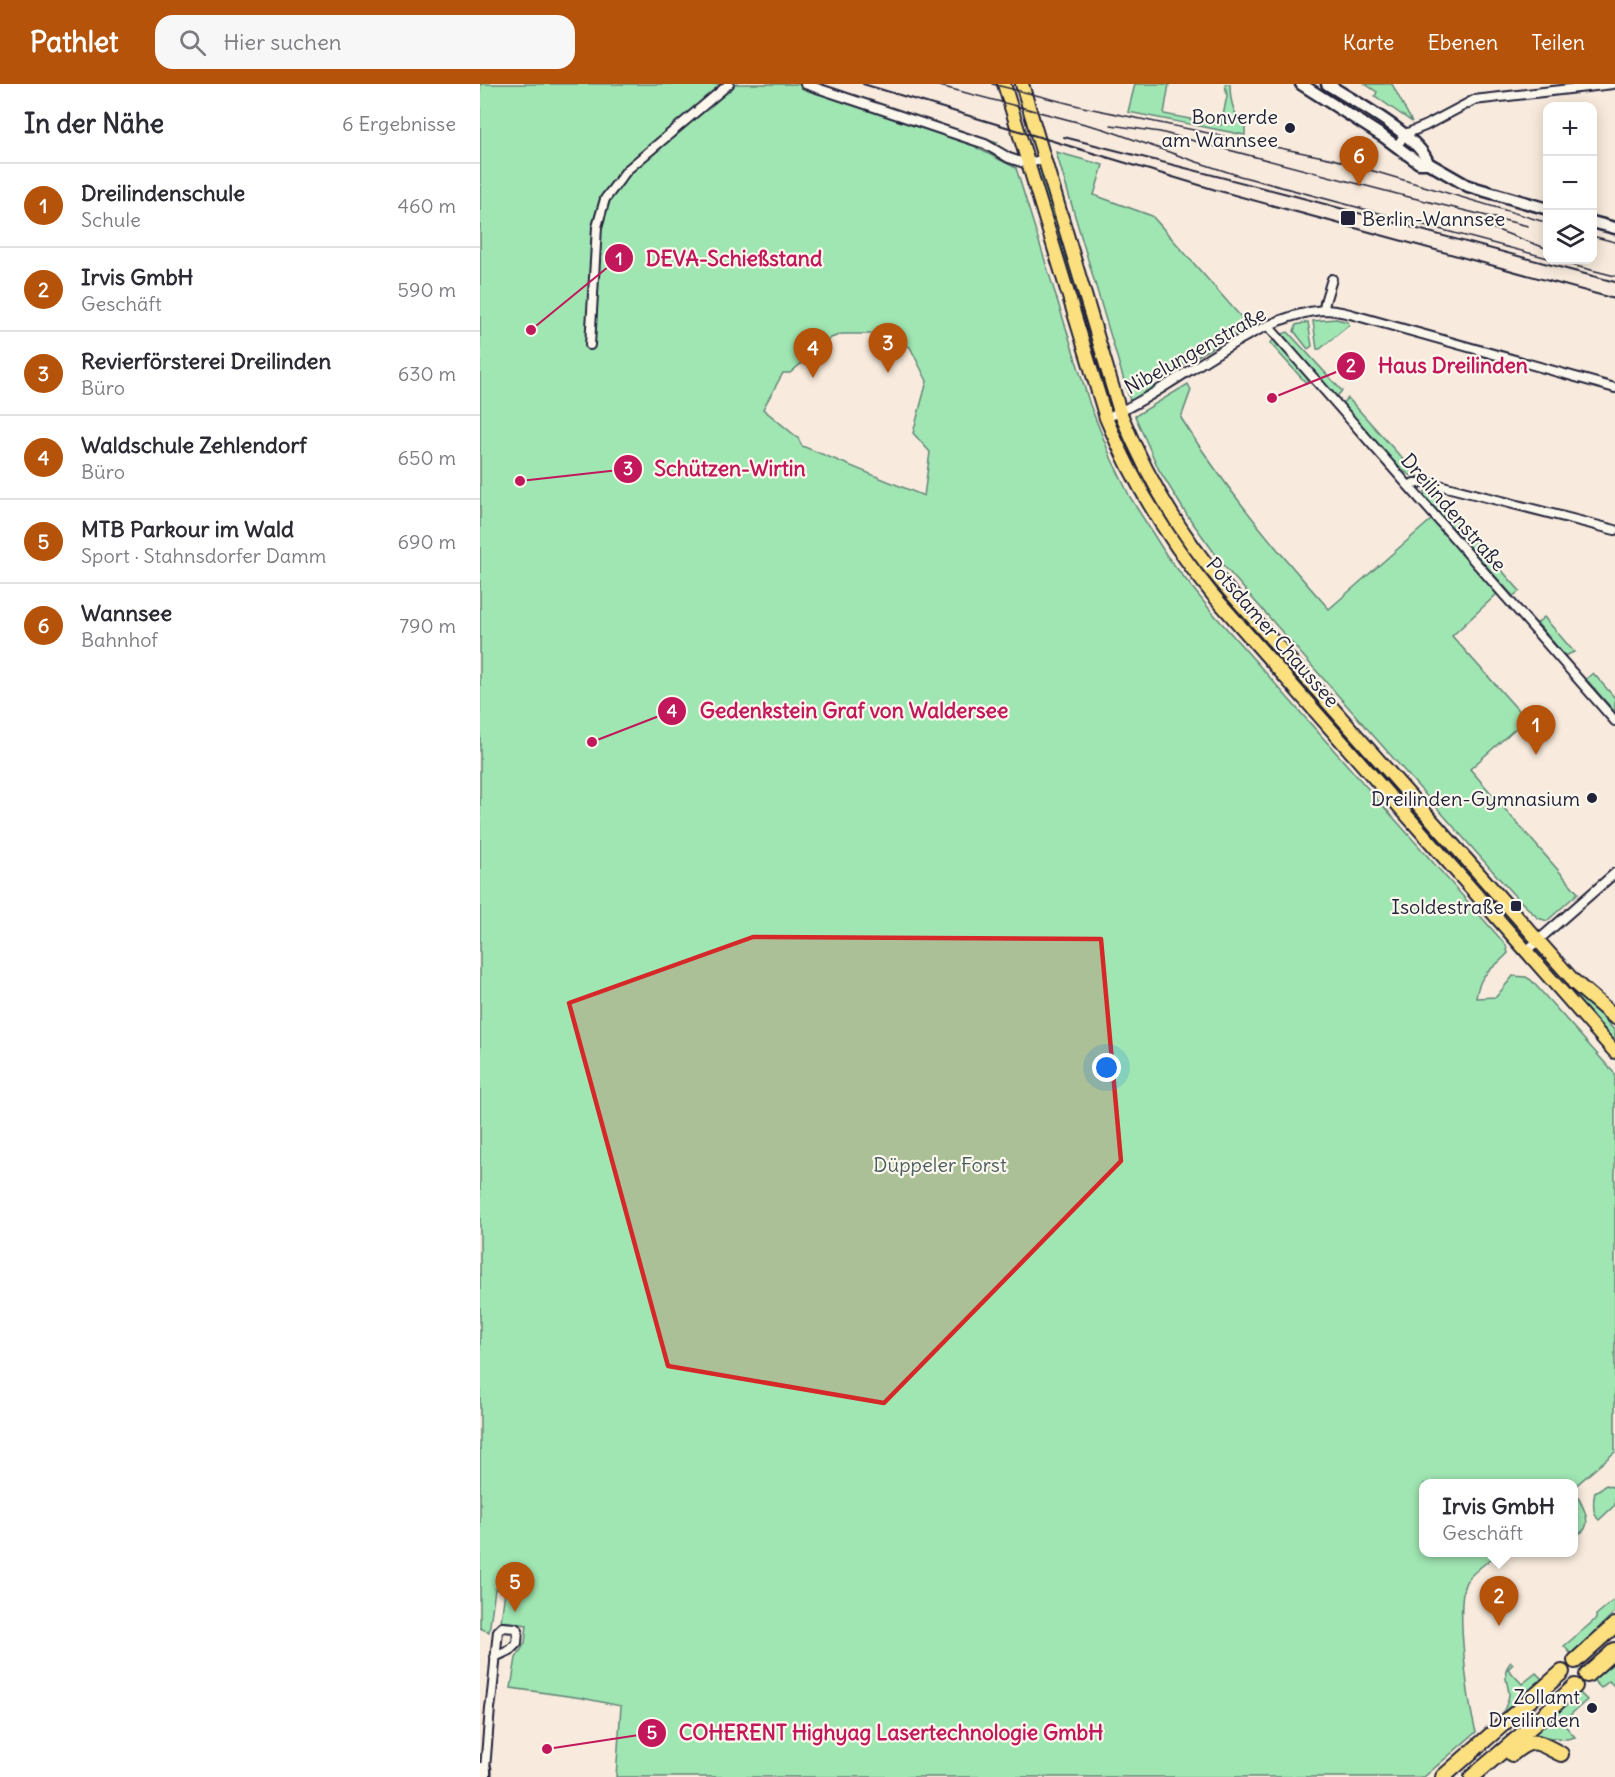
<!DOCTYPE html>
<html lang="de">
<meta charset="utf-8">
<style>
:root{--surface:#fff;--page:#f7f7f7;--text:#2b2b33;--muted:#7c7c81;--line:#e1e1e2;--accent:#b45309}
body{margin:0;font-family:Delius,sans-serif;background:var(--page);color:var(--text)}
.controls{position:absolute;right:18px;top:18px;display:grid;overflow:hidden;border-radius:12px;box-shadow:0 3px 15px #0003}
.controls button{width:54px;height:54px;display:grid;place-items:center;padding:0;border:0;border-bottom:2px solid var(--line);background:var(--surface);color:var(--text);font:30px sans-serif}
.you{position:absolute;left:627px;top:984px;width:21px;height:21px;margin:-15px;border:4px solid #fff;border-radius:50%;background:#1a73e8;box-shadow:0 0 0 9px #1a73e833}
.badge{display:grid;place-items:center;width:39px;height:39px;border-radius:50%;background:var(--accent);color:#fff;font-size:20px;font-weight:700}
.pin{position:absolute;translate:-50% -50px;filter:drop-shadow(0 2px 3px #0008)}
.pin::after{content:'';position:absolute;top:32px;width:21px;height:18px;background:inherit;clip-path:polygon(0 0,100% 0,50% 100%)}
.popup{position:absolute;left:939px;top:1395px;width:159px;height:78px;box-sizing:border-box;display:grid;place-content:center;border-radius:12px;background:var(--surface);filter:drop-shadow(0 2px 4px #0005);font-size:20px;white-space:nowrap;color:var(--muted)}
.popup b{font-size:22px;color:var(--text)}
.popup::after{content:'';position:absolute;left:50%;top:100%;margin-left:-12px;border:12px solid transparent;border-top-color:var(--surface)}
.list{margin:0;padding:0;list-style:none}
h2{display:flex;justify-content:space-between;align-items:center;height:78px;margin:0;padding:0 24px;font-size:26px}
h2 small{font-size:20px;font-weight:400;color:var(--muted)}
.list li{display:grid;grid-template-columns:39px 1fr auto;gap:18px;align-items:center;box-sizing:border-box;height:84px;padding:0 24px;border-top:2px solid var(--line)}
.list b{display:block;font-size:22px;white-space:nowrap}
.list p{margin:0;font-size:20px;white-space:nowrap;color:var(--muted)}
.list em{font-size:20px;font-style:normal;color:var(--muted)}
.icon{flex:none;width:33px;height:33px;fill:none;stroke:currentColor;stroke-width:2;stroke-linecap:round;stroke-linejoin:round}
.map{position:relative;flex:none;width:1135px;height:1693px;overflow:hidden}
header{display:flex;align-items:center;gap:36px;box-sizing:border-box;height:84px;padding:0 30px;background:var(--accent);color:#fff}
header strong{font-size:28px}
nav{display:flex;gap:33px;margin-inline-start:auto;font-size:21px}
.search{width:420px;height:54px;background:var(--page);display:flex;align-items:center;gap:15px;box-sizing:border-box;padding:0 21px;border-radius:18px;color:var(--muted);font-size:22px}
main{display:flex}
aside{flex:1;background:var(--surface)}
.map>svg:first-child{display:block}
.green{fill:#a0e6b3;stroke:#618477;stroke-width:1.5;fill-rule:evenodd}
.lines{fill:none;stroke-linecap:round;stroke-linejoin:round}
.street-casing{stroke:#22223b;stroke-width:12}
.secondary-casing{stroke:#22223b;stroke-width:15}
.primary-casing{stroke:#22223b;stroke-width:16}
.highway-casing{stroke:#22223b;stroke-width:18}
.street{stroke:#fbf7ec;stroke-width:8}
.secondary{stroke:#fbf7ec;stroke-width:10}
.primary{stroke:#fce080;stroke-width:12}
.highway{stroke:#fce080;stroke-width:14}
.tram{stroke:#22223b;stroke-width:1.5}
.rail{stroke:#22223b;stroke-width:2}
.marked{fill:#d62828;fill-opacity:0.2;stroke:#d62828;stroke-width:4.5;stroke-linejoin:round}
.poi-dot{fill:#22223b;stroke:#fbf7ec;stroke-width:2}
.labels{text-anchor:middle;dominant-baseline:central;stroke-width:4.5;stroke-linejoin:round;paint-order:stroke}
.poi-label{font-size:20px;fill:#22223b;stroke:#fbf7ec;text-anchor:end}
.street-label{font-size:20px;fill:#22223b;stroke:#fbf7ec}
.park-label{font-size:20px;fill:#485d5f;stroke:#fbf7ec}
.leader{fill:none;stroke:#c2185b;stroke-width:2}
.callout-dot{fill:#c2185b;stroke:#fbf7ec;stroke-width:2}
.mark-label{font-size:18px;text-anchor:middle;font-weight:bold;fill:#fff}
.callout-label{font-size:21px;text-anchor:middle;font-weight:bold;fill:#c2185b;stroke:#fbf7ec;stroke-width:4.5;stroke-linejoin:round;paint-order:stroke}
</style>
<header>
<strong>Pathlet</strong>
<div class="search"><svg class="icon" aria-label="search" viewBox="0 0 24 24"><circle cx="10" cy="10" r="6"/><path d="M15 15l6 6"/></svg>Hier suchen</div>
<nav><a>Karte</a><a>Ebenen</a><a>Teilen</a></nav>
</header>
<main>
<aside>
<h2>In der Nähe<small>6 Ergebnisse</small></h2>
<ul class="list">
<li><span class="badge">1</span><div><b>Dreilindenschule</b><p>Schule</p></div><em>460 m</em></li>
<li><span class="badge">2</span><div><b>Irvis GmbH</b><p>Geschäft</p></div><em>590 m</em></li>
<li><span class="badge">3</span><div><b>Revierförsterei Dreilinden</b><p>Büro</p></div><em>630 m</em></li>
<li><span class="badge">4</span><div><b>Waldschule Zehlendorf</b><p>Büro</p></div><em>650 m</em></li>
<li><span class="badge">5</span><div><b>MTB Parkour im Wald</b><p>Sport · Stahnsdorfer Damm</p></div><em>690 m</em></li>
<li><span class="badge">6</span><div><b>Wannsee</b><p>Bahnhof</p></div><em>790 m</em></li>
</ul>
</aside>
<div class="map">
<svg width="1135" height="1693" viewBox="0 0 1135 1693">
<rect width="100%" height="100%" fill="#f8ebdd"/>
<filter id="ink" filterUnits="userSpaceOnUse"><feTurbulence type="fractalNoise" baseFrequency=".0167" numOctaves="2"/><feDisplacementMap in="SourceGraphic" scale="12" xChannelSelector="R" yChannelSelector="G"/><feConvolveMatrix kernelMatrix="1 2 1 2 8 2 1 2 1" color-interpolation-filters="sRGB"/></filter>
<g filter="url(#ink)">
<g class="green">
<path d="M 0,0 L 339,0 L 517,59 L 497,64 L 536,84 L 610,321 L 632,376 L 650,413 L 687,472 L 731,527 L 1026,861 L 1028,869 C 1012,887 1000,887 996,914 L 1016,913 L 1033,892 L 1046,893 L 1051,896 L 1135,990 L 1135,1368 L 1094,1403 L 1094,1400 L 944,1400 L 944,1468 L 1019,1469 C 1011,1475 988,1491 985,1500 C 976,1525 988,1621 996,1648 L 944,1693 L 136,1693 L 141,1622 L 102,1614 L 31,1604 L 36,1574 L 45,1559 L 47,1541 L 21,1537 L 25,1507 L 15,1505 L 9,1548 L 0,1544 ZM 362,250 L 399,250 L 430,263 L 447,297 L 433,349 L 450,368 L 444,412 L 322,362 L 318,354 L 283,325 L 303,289 L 310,289 L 351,254 Z"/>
<path d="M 655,0 L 689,0 L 684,30 L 741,41 L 747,12 L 745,0 L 750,0 C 750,14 753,32 765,40 L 765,51 L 648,28 Z"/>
<polygon points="885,0 912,0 932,38 895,12 897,8"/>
<polygon points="576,68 623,81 614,111 672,132 769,242 673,298 675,303 650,317"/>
<polygon points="563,85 635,325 628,327 553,87"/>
<polygon points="856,235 868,238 869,241 840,265 837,265 833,237"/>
<polygon points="828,238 832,262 828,265 814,247 816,241"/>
<polygon points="808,248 862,307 856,313 802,250"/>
<polygon points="794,256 829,296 826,299 790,259"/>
<path d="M 708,300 L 711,306 L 701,334 C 745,404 794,464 849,525 L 952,435 L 1018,509 L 972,552 L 1046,635 L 990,685 L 1098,809 L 1067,837 L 1058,834 L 1032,809 L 744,482 L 707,431 L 679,386 L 655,332 Z"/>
<polygon points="868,314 939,393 930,391 918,383 862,319"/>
<polygon points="642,342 679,418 1045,848 1040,853 741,514 676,427 635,345"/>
<polygon points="949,405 1040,507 1033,512 944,412 945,407"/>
<polygon points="1064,533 1094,568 1085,572 1057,539"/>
<polygon points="1113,589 1135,614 1135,628 1106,595"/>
<polygon points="1066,872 1135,947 1135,960 1061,877"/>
<path d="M 1126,1401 L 1135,1404 L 1135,1421 L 1119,1436 C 1112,1430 1113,1416 1115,1408 Z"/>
<path d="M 1094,1407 C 1102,1419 1118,1447 1094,1451 Z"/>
<polygon points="1135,1515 1135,1528 1091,1570 1084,1562 1116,1535 1116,1531"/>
<path d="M 1031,1578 L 1033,1580 L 1028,1585 L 1042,1600 L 1056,1589 L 1062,1595 L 1023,1629 C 1025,1623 1029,1616 1029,1610 C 1028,1598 1021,1588 1031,1578 Z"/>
<polygon points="1135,1578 1135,1600 1134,1602 1129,1597 1121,1604 1113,1596"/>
<polygon points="1099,1608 1107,1616 1082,1638 1095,1653 1087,1655 1053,1652"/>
</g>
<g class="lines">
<defs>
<g id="street">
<polyline points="325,0 505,60 529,74 547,80 563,75"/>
<polyline points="917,62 925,50 945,42 994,16 1133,0"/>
<polyline points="844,226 845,218 852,195"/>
<polyline points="788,242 1135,637"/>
<polyline points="110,261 117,143 125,115 147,86 249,0"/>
<path d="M 626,334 C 696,305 768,233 843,226 C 852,226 862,228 870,230 L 1135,304"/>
<polyline points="929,402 934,399 951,399 1135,446"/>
<polyline points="1046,867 1135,789"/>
<path d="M 5,1685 L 10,1624 C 14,1599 15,1573 18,1547 L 22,1543 L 35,1544 L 38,1546 L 37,1559 L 30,1566 L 15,1573"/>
</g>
<g id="secondary">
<polyline points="821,0 904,53 939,79 948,79 988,102 1068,125"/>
<path d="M 847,0 C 872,16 940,52 948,79"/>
<polyline points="1112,138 1135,144"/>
<polyline points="0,1684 5,1685 5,1693"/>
</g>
<g id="primary">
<path d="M 524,0 L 626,334 C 653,399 688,456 733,511 L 1135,968"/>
<path d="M 542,0 L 640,328 C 666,391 698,448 743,500 L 1101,905"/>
</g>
<g id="highway">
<polyline points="1094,898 1135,933"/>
<polyline points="1095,1577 1135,1541"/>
<polyline points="1107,1591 1135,1566"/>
<path d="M 1032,1670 C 1054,1651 1058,1659 1081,1670"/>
<polyline points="963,1693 1082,1588"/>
<polyline points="992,1693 1053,1641 1095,1602"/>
</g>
</defs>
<use href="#street" class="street-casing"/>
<use href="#secondary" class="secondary-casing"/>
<use href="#primary" class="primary-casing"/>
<use href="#highway" class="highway-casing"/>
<use href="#street" class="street"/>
<use href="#secondary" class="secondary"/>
<use href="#primary" class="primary"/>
<use href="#highway" class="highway"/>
<g class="tram">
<polyline points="452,0 624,45 717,78 760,92 1068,174"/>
<polyline points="512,0 603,23 853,75 1068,139"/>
<polyline points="631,41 680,48 921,111 1048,142"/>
<polyline points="988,135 1068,165"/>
<polyline points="1112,152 1135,158"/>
<polyline points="1072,176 1135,192"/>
</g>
<g class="rail">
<polyline points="383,0 736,106 1135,215"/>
<polyline points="584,53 815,112 1135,198"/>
</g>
</g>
</g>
<path class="marked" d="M 273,853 L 621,855 L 641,1077 L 404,1319 L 188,1282 L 89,919 Z"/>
<g class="poi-dot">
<circle cx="810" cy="44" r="6"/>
<rect x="860" y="126" width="16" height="16" rx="3"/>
<circle cx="1112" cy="714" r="6"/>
<rect x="1030" y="816" width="12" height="12" rx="3"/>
<circle cx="1112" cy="1624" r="6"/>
</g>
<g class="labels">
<g class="poi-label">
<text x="798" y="32">Bonverde<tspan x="798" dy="23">am Wannsee</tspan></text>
<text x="882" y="134" text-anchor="start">Berlin-Wannsee</text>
<text x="1100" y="714">Dreilinden-Gymnasium</text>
<text x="1024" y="822">Isoldestraße</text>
<text x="1100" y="1612">Zollamt<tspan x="1100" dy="23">Dreilinden</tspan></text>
</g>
<g class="street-label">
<text transform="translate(715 266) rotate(-29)">Nibelungenstraße</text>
<text transform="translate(974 428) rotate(49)">Dreilindenstraße</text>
<text transform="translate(793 548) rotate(49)">Potsdamer Chaussee</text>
</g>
<g class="park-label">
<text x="460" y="1080">Düppeler Forst</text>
</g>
</g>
<path class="leader" d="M51 246L139 174M792 314L871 282M40 397L148 385M112 658L192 627M67 1665L172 1649"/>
<g class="callout-dot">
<circle cx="51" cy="246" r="6"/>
<circle cx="792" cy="314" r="6"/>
<circle cx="40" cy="397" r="6"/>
<circle cx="112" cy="658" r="6"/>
<circle cx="67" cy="1665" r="6"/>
<circle cx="139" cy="174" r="15"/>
<circle cx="871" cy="282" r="15"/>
<circle cx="148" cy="385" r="15"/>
<circle cx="192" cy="627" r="15"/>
<circle cx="172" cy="1649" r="15"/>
</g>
<g class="mark-label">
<text x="139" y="181">1</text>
<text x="871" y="288">2</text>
<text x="148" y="391">3</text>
<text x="192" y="633">4</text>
<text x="172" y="1655">5</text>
</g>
<g class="callout-label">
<text x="254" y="182">DEVA-Schießstand</text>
<text x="973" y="289">Haus Dreilinden</text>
<text x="250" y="392">Schützen-Wirtin</text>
<text x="374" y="634">Gedenkstein Graf von Waldersee</text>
<text x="411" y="1656">COHERENT Highyag Lasertechnologie GmbH</text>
</g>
</svg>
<div class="controls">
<button>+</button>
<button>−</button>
<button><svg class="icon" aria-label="layers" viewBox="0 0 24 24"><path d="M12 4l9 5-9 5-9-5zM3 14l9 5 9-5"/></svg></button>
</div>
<div class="you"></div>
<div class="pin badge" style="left:1056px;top:671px">1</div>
<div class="pin badge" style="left:1019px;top:1542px">2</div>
<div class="popup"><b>Irvis GmbH</b>Geschäft</div>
<div class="pin badge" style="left:408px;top:289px">3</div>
<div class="pin badge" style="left:333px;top:294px">4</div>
<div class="pin badge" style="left:35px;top:1528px">5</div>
<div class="pin badge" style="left:879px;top:102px">6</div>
</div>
</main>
